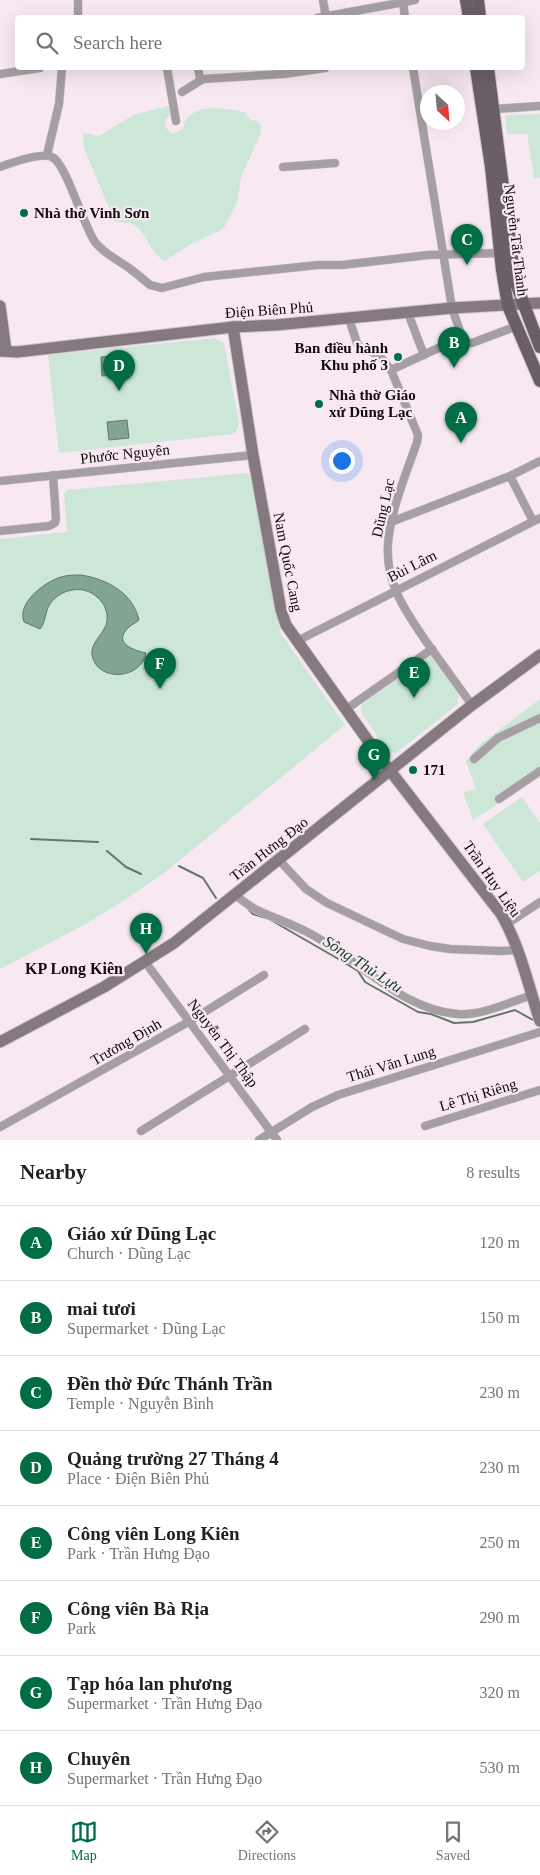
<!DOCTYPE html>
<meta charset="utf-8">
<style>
:root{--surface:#fff;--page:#f6f6f6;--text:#202124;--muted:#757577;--line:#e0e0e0;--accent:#006d45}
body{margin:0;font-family:Georgia,serif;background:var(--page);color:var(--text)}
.compass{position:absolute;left:420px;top:85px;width:45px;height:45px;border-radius:50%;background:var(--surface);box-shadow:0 5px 20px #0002;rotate:154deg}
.you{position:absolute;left:341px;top:460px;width:18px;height:18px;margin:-12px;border:4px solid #fff;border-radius:50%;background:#1a73e8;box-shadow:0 0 0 8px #1a73e833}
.badge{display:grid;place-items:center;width:32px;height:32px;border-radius:50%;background:var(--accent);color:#fff;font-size:16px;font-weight:700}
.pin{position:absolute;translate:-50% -41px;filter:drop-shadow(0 1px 2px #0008)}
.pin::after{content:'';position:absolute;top:26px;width:18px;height:15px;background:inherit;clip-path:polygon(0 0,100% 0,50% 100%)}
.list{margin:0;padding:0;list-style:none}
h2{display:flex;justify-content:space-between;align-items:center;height:65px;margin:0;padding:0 20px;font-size:21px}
h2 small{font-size:16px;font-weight:400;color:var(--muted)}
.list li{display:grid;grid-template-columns:32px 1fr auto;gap:15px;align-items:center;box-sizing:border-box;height:75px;padding:0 20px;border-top:1px solid var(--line)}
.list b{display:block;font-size:19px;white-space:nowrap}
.list p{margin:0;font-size:16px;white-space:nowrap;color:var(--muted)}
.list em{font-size:16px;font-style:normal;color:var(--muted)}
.icon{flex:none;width:28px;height:28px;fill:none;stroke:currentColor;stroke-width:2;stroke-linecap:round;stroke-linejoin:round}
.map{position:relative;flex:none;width:540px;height:1140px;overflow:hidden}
.search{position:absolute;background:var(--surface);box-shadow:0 5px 20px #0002;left:15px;right:15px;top:15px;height:55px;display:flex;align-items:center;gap:12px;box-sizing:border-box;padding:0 18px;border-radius:5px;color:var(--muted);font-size:19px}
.sheet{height:665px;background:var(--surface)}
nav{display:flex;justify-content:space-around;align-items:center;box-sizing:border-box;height:70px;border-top:1px solid var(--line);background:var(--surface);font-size:14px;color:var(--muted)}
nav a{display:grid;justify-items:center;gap:2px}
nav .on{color:var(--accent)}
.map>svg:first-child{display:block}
.green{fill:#cce7d7}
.water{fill:#82a591;stroke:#60776a}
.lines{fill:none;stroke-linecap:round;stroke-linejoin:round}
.stream{stroke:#60776a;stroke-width:2}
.street-casing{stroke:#d2c5ce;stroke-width:9}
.secondary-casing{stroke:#d2c5ce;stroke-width:13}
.primary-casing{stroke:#d2c5ce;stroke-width:14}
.street{stroke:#a59fa3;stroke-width:8}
.secondary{stroke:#83797f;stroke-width:11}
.primary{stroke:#6a5f66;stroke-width:12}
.poi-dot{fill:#006d45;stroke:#f7e8f2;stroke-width:2}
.labels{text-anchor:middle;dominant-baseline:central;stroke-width:4.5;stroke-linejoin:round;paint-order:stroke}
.poi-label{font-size:15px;font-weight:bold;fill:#100b0e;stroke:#f7e8f2;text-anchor:start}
.street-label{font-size:15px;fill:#100b0e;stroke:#f7e8f2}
.water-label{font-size:16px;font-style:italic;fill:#0f3e28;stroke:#f7e8f2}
.neighbourhood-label{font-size:16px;font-weight:bold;fill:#100b0e;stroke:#f7e8f2}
</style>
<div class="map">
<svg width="540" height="1140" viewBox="0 0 540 1140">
<rect width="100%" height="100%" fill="#f7e8f2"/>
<g class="green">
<path d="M 168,106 L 172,112 L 165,120 L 166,128 L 173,134 L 183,129 C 189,100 225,109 245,112 L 250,120 L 258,121 L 261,127 L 260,135 L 241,177 L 237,203 L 223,229 L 191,244 L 165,261 C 148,252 148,233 134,225 C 129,222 121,222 115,222 L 84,148 L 83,133 L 99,136 L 133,115 Z"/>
<polygon points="540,114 540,178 534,178 527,134 507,134 505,115"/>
<polygon points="215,338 224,343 239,423 236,432 233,434 59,453 48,355"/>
<polygon points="248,473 254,484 260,528 281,634 345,725 164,873 125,900 82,926 0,969 0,539 67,532 64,494 67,490"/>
<polygon points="431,655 458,693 458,704 396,753 387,750 361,712 361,705"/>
<polygon points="540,699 540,777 473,820 463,792 476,789 466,761 479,745"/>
<polygon points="522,797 540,823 540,871 523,882 483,824"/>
</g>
<g class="water">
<polygon points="121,355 123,374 102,376 101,357"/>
<polygon points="127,420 129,438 109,440 107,422"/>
<path d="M 81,575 C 107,579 133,593 139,620 C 136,623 132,624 129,627 C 112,643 133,650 146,653 C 145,657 144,661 141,664 C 128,680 96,678 92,655 C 90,642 105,634 107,621 C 108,611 104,603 97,597 C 83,584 60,589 50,604 C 45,611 46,622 40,629 L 24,622 C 16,602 48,579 65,576 C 70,575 76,575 81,575 Z"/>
</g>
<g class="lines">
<g class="stream">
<polyline points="31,839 98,842"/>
<polyline points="107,851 126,867 141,874"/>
<polyline points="179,866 203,878 216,898"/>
<polyline points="247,908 253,914 269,919 335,957 358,971 365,982 418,1012 431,1014 454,1023 473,1022 515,1010 533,1020"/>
</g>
<defs>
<g id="street">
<polyline points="78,0 78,18"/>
<polyline points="323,0 326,18"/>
<polyline points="403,0 405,18"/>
<polyline points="317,18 415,0"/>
<polyline points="167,68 176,121"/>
<polyline points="198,68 200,78 203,79"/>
<polyline points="413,68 452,308 462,337 467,343 472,343 517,326"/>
<polyline points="0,74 40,68"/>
<polyline points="182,92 203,79 284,74 325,68"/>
<polyline points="495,109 540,106"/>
<polyline points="47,155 59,104 62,68"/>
<path d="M 0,167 C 11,163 42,152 52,157 C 66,163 83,225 95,242 C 103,253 118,260 129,268 C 136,273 143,279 150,285 L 162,288 L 204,277 L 318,265 L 342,265 L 428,255 L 500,253"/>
<polyline points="283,167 335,163"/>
<polyline points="408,313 424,355"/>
<path d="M 349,319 L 357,343 L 360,347 L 379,355 L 391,370 L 418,435 L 417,442 C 406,475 391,508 388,544 C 385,585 408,615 430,647 C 444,666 458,686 472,705"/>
<polyline points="391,370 462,337"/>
<polyline points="510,476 533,521"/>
<polyline points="0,481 253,455"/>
<polyline points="391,522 510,476 540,461"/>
<polyline points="0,531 49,526 55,523 56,519 53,475"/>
<polyline points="297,641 540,518"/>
<polyline points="345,710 432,649"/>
<polyline points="474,759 498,738 540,718"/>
<polyline points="499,799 540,771"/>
<polyline points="279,860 306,889 327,903 403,939 430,946 450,949 501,951 517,950"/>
<path d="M 235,895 C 242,900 249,906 257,910 C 274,918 292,924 309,933 C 357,958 401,1010 458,1014 C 480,1016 511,1002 532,995"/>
<polyline points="507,924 540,902"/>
<polyline points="146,963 277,1140"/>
<polyline points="425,1126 540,1090"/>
<polyline points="0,1127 190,1021 264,975"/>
<polyline points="141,1131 305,1029"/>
<polyline points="259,1140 312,1107 338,1095 540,1032"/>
</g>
<g id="secondary">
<polyline points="0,306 6,351"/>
<path d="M 233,327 L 253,455 L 281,610 L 286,625 L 381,759 L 501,914 C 520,946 528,985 540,1021"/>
<polyline points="0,351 17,352 233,327 276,325 452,308 540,303"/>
<polyline points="0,1042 104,987 174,943 472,705 540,655"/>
</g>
<g id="primary">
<polyline points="466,0 469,18"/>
<polyline points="478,0 480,18"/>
<polyline points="476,68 491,167 502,270 508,306 540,381"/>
<polyline points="488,68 515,281 540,347"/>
</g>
</defs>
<use href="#street" class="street-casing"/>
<use href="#secondary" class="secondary-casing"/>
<use href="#primary" class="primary-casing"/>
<use href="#street" class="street"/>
<use href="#secondary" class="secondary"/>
<use href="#primary" class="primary"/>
</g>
<g class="poi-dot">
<circle cx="24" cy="213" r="5"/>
<circle cx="398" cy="357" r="5"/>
<circle cx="319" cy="404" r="5"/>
<circle cx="413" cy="770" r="5"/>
</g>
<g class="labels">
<g class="poi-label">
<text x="34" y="213">Nhà thờ Vinh Sơn</text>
<text x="388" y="348" text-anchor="end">Ban điều hành<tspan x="388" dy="17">Khu phố 3</tspan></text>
<text x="329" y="395">Nhà thờ Giáo<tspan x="329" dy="17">xứ Dũng Lạc</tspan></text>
<text x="423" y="770">171</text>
</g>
<g class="street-label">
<text transform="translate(516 240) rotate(83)">Nguyễn Tất Thành</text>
<text transform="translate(269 310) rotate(-4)">Điện Biên Phủ</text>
<text transform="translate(125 454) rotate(-6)">Phước Nguyên</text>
<text transform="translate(383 508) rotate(-77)">Dũng Lạc</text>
<text transform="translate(288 562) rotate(79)">Nam Quốc Cang</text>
<text transform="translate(412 566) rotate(-27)">Bùi Lâm</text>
<text transform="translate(269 849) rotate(-38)">Trần Hưng Đạo</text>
<text transform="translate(492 879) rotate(55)">Trần Huy Liệu</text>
<text transform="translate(126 1042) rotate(-30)">Trương Định</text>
<text transform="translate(223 1043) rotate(53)">Nguyễn Thị Thập</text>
<text transform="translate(391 1064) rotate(-17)">Thái Văn Lung</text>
<text transform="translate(478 1095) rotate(-17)">Lê Thị Riêng</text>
</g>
<g class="water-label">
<text transform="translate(363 964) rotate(33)">Sông Thủ Lựu</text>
</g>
<g class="neighbourhood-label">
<text x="74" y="968">KP Long Kiên</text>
</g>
</g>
</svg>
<svg class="compass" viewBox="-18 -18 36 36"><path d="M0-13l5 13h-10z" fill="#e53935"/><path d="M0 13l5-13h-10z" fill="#757577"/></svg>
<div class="you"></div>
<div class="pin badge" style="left:461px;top:443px">A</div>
<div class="pin badge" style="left:454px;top:368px">B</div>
<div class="pin badge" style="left:467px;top:265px">C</div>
<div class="pin badge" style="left:119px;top:391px">D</div>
<div class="pin badge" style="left:414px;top:698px">E</div>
<div class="pin badge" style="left:160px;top:689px">F</div>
<div class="pin badge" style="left:374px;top:780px">G</div>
<div class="pin badge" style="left:146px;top:954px">H</div>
<div class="search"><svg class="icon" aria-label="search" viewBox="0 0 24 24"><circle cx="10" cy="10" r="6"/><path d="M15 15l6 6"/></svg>Search here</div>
</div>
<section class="sheet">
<h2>Nearby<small>8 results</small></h2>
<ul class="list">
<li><span class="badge">A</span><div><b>Giáo xứ Dũng Lạc</b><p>Church · Dũng Lạc</p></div><em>120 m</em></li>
<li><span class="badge">B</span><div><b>mai tươi</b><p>Supermarket · Dũng Lạc</p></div><em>150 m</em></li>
<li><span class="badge">C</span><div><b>Đền thờ Đức Thánh Trần</b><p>Temple · Nguyễn Bình</p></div><em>230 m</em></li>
<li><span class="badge">D</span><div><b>Quảng trường 27 Tháng 4</b><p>Place · Điện Biên Phủ</p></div><em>230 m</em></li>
<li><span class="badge">E</span><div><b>Công viên Long Kiên</b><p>Park · Trần Hưng Đạo</p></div><em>250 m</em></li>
<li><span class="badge">F</span><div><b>Công viên Bà Rịa</b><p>Park</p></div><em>290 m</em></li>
<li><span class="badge">G</span><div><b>Tạp hóa lan phương</b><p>Supermarket · Trần Hưng Đạo</p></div><em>320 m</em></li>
<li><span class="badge">H</span><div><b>Chuyên</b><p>Supermarket · Trần Hưng Đạo</p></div><em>530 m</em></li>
</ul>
</section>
<nav>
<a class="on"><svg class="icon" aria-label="map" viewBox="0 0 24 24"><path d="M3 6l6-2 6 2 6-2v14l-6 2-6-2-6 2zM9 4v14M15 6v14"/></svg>Map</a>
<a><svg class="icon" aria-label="directions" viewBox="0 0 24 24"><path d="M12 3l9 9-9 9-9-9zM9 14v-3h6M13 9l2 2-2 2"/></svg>Directions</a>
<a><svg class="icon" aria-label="saved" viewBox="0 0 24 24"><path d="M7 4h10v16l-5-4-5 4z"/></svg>Saved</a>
</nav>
